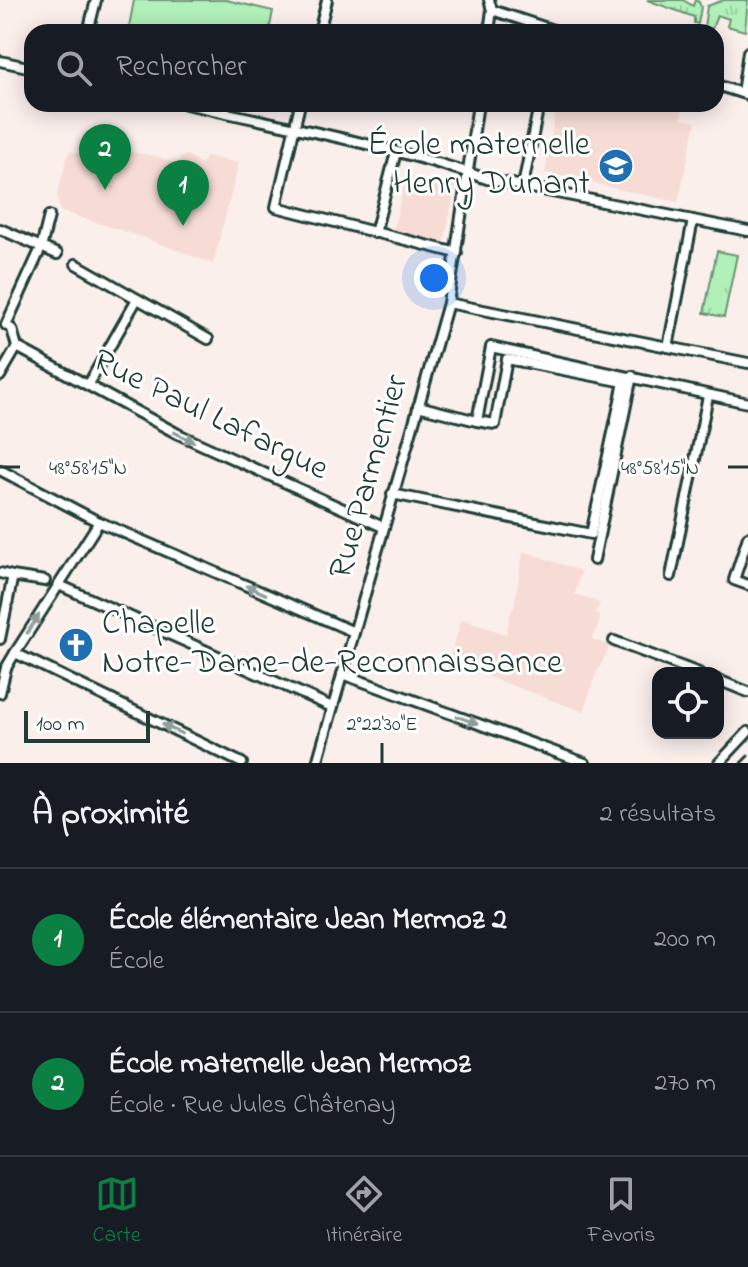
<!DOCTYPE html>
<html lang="fr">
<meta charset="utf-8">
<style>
:root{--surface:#171b24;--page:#242831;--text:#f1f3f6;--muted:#9ea1a6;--line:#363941;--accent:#0b8043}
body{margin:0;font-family:"Indie Flower",sans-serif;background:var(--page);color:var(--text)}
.controls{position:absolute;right:24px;bottom:24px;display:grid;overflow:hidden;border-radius:16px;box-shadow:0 4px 20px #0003}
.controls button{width:72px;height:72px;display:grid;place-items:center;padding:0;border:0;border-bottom:2px solid var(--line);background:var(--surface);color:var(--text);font:40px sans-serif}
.scale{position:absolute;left:24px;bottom:20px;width:126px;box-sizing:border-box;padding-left:8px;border:4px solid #1f3d34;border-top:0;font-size:22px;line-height:28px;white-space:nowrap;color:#1f3d34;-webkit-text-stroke:6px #fff;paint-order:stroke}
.you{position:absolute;left:434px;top:278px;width:28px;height:28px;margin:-20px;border:6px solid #fff;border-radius:50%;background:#1a73e8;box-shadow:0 0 0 12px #1a73e833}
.badge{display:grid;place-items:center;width:52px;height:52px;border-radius:50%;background:var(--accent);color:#fff;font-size:26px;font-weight:700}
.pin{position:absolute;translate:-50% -66px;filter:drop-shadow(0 2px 4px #0008)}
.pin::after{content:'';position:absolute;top:42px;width:28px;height:24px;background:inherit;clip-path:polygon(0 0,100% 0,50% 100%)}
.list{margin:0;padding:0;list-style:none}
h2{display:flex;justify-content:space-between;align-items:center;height:104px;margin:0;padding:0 32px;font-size:34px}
h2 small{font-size:26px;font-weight:400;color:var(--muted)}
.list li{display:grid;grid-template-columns:52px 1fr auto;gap:24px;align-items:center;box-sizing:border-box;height:144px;padding:0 32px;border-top:2px solid var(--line)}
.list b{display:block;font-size:30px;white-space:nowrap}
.list p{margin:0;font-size:26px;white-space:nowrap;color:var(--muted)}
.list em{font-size:26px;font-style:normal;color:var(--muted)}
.icon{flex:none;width:44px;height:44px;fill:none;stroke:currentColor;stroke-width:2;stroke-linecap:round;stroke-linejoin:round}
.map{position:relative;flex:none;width:748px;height:763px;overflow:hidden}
.search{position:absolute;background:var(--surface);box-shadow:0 4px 20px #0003;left:24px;right:24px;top:24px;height:88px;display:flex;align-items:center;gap:20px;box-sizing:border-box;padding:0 28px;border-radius:24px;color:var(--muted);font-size:30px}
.sheet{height:392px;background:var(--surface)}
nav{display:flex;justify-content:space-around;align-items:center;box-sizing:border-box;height:112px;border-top:2px solid var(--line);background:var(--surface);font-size:22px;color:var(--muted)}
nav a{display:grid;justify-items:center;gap:4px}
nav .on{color:var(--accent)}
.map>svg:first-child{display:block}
.built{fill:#f6dcd5}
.grass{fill:url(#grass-tufts);stroke:#689676;stroke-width:2}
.park{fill:#b1f0b8;stroke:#689676;stroke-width:2}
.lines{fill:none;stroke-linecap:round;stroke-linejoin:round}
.minor-casing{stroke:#1f3d34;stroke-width:14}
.minor{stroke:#fff;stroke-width:8}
.rail{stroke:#1f3d34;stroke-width:3}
.oneway{fill:#8f9e9a}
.ticks{fill:none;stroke:#1f3d34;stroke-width:3}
.labels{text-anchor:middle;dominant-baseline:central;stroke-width:6;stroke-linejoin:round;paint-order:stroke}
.poi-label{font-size:34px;fill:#1f3d34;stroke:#fff;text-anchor:end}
.street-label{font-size:34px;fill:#1f3d34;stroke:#fff}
.ticks-label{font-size:20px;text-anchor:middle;fill:#1f3d34;stroke:#fff;stroke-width:6;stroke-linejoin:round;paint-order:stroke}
</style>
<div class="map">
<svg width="748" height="763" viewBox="0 0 748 763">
<defs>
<pattern id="grass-tufts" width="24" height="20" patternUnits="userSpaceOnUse" patternTransform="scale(2)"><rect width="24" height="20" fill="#b1f0b8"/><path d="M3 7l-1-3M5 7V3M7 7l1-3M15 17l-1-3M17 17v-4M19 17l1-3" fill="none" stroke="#98cf9f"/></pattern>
</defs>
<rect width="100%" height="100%" fill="#fbefec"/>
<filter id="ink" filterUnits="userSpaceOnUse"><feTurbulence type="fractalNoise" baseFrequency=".0125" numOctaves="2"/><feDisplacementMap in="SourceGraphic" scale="16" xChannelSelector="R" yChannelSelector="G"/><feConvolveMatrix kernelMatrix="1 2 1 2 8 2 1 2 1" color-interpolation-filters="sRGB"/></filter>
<g filter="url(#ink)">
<g class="built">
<polygon points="557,104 683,104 681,119 696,122 678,202 545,173"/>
<polygon points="69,151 117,161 120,154 126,151 157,156 177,164 180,158 187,155 201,165 206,156 239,163 213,264 142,237 60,211 57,195"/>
<polygon points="406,176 456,185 444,242 393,232"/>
<polygon points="523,551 581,571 575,594 600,603 595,613 599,615 600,620 592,639 610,646 594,679 584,712 448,662 462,619 506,634 511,611 514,608"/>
</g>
<g class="grass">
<polygon points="647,0 683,0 693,6 695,0 699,2 701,7 698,24 694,23 694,17"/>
<polygon points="724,0 748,0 745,31 727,26 729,19 717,15 712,29 704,27 707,6"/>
<polygon points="717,251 737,255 724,317 704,313"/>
</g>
<polygon class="park" points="134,0 226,0 273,11 269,32 128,32"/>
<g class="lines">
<defs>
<g id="minor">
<polyline points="492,10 559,32"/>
<polyline points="88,32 96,0"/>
<polyline points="319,32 327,0"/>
<polyline points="489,32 492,10 489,0"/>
<polyline points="0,61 32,68"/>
<polyline points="716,85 748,95"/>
<polyline points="742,93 748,52"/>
<path d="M 186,104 C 287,127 390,145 487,179 L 748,231"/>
<polyline points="300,104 276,207 457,253"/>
<polyline points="523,186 539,104"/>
<polyline points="0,229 57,254"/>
<polyline points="375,233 396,152"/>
<polyline points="76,264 208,339"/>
<polyline points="448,303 748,363"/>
<polyline points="17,347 178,434 383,527"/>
<polyline points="668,347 693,220"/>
<polyline points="0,376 17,347 12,329 6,325 41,248 49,216"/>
<polyline points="88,385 137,299"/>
<polyline points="418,406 477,421 491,347 748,403"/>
<polyline points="0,470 99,522 354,632"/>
<polyline points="392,494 591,534 624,382 507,359 495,424 477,421"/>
<polyline points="748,537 734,580 748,585"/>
<polyline points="594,560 632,376"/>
<polyline points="0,573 12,576 12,580 0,639"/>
<polyline points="12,576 45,581"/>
<polyline points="671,576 708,396"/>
<polyline points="59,585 332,707"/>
<polyline points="614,641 699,673"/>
<polyline points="15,653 242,763"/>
<polyline points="342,674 585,763"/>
<polyline points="718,680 748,692"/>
<polyline points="0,693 6,668 15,653 99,522"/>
<polyline points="317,763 448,303 478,104"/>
<polyline points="719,763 748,732"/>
</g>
</defs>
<use href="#minor" class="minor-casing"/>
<use href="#minor" class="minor"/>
<polyline class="rail" points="741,763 748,756"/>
</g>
<defs><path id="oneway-solid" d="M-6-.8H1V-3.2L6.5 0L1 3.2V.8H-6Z" transform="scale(2)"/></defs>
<g class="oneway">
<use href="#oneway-solid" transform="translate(184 437) rotate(26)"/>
<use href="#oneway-solid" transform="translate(256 590) rotate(-157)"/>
<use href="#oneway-solid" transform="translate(33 624) rotate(-57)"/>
<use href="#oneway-solid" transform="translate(467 720) rotate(20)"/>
<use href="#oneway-solid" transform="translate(172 729) rotate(-154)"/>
</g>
</g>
<path class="ticks" d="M 0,467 L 20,467M 728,467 L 748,467M 382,743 L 382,763"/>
<defs>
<symbol id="school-disc" viewBox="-11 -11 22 22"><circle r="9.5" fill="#1f6fb2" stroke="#fff"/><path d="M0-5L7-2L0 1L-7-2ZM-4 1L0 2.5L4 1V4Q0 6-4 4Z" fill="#fff"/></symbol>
<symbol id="church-disc" viewBox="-11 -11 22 22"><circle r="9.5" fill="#1f6fb2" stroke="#fff"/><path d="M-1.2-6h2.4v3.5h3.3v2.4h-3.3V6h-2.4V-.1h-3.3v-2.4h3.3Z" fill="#fff"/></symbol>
</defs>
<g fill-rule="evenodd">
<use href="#school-disc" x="596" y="146" width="40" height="40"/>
<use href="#church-disc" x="56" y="625" width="40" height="40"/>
</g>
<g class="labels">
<g class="poi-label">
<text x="590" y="146">École maternelle<tspan x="590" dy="39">Henry Dunant</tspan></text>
<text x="102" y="625" text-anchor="start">Chapelle<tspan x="102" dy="39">Notre-Dame-de-Reconnaissance</tspan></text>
</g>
<g class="street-label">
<text transform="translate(210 416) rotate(26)">Rue Paul Lafargue</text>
<text transform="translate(370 477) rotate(-74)">Rue Parmentier</text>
</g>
</g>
<g class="ticks-label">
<text x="88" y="474">48°58'15"N</text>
<text x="660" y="474">48°58'15"N</text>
<text x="382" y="730">2°22'30"E</text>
</g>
</svg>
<div class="controls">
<button><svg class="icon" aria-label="locate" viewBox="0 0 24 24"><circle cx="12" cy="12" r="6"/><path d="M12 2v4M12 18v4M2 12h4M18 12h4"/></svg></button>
</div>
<div class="scale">100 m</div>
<div class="you"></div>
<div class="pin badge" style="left:183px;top:226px">1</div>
<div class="pin badge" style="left:105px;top:190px">2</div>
<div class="search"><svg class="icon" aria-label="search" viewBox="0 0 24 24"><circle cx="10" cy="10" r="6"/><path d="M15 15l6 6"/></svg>Rechercher</div>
</div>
<section class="sheet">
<h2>À proximité<small>2 résultats</small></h2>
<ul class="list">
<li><span class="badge">1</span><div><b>École élémentaire Jean Mermoz 2</b><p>École</p></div><em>200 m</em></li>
<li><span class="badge">2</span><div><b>École maternelle Jean Mermoz</b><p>École · Rue Jules Châtenay</p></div><em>270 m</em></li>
</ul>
</section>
<nav>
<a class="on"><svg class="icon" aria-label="map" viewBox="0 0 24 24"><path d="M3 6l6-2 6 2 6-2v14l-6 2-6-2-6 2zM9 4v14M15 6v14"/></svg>Carte</a>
<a><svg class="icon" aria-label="directions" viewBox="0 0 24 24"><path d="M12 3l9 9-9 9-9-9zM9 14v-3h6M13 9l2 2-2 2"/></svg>Itinéraire</a>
<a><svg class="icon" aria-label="saved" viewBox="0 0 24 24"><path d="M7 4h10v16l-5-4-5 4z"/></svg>Favoris</a>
</nav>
